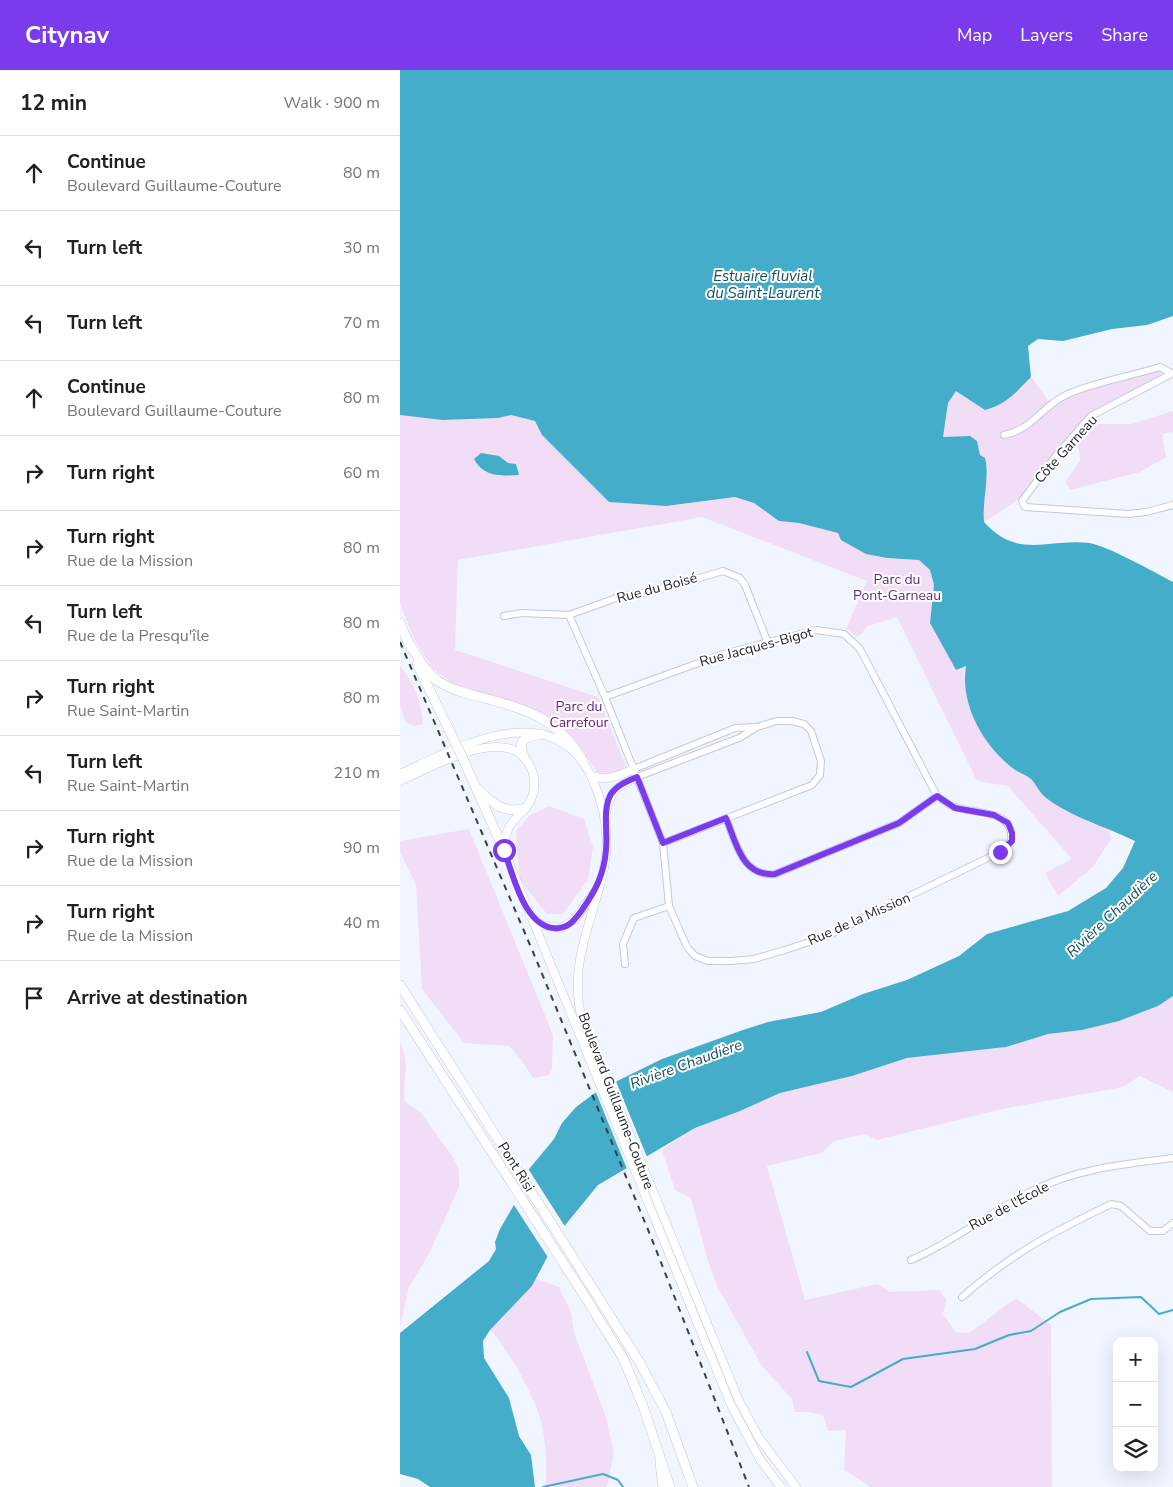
<!DOCTYPE html>
<meta charset="utf-8">
<style>
:root{--surface:#fff;--page:#f2f2f2;--text:#202124;--muted:#757577;--line:#e0e0e0;--accent:#7c3aed}
body{margin:0;font-family:"Nunito Sans",sans-serif;background:var(--page);color:var(--text)}
.controls{position:absolute;right:15px;bottom:15px;display:grid;overflow:hidden;border-radius:10px;box-shadow:0 5px 20px #0002}
.controls button{width:45px;height:45px;display:grid;place-items:center;padding:0;border:0;border-bottom:1px solid var(--line);background:var(--surface);color:var(--text);font:25px sans-serif}
.stop{position:absolute;width:15px;height:15px;margin:-11px;border:4px solid #7c3aed;border-radius:50%;background:#fff}
.stop.end{background:#7c3aed;border-color:#fff;box-shadow:0 1px 5px #0008}
.list{margin:0;padding:0;list-style:none}
h2{display:flex;justify-content:space-between;align-items:center;height:65px;margin:0;padding:0 20px;font-size:21px}
h2 small{font-size:16px;font-weight:400;color:var(--muted)}
.list li{display:grid;grid-template-columns:32px 1fr auto;gap:15px;align-items:center;box-sizing:border-box;height:75px;padding:0 20px;border-top:1px solid var(--line)}
.list b{display:block;font-size:19px;white-space:nowrap}
.list p{margin:0;font-size:16px;white-space:nowrap;color:var(--muted)}
.list em{font-size:16px;font-style:normal;color:var(--muted)}
.icon{flex:none;width:28px;height:28px;fill:none;stroke:currentColor;stroke-width:2;stroke-linecap:round;stroke-linejoin:round}
.map{position:relative;flex:none;width:773px;height:1417px;overflow:hidden}
header{display:flex;align-items:center;gap:30px;box-sizing:border-box;height:70px;padding:0 25px;background:var(--accent);color:#fff}
header strong{font-size:24px}
nav{display:flex;gap:28px;margin-inline-start:auto;font-size:18px}
main{display:flex}
aside{flex:1;background:var(--surface)}
.map>svg:first-child{display:block}
.green{fill:#f2ddf7}
.water{fill:#44adca}
.pier{fill:#f1f5ff}
.lines{fill:none;stroke-linecap:round;stroke-linejoin:round}
.stream{stroke:#44adca;stroke-width:2}
.minor-casing{stroke:#c0c9e2;stroke-width:8}
.major-casing{stroke:#c0c9e2;stroke-width:9}
.highway-casing{stroke:#c0c9e2;stroke-width:10}
.minor{stroke:#fff;stroke-width:6}
.major{stroke:#fff;stroke-width:8}
.highway{stroke:#fff;stroke-width:9}
.rail{stroke:#3b3f48;stroke-width:2;stroke-dasharray:6 6;stroke-linecap:butt}
.highway-bridge-casing{stroke:#c0c9e2;stroke-width:10;stroke-linecap:butt}
.highway-bridge{stroke:#fff;stroke-width:9}
.route{stroke:#7c3aed;stroke-width:6}
.labels{text-anchor:middle;dominant-baseline:central;stroke-width:4;stroke-linejoin:round;paint-order:stroke}
.street-label{font-size:14px;fill:#21252e;stroke:#fff}
.park-label{font-size:14px;fill:#6b1f7d;stroke:#fff}
.water-label{font-size:15px;font-style:italic;fill:#144f5f;stroke:#fff}
</style>
<header>
<strong>Citynav</strong>
<nav><a>Map</a><a>Layers</a><a>Share</a></nav>
</header>
<main>
<aside>
<h2>12 min<small>Walk · 900 m</small></h2>
<ul class="list">
<li><svg class="icon" aria-label="ahead" viewBox="0 0 24 24"><path d="M12 20V5M6 11l6-6 6 6"/></svg><div><b>Continue</b><p>Boulevard Guillaume-Couture</p></div><em>80 m</em></li>
<li><svg class="icon" aria-label="left" viewBox="0 0 24 24"><path d="M17 20v-9H6M10 6l-5 5 5 5"/></svg><div><b>Turn left</b></div><em>30 m</em></li>
<li><svg class="icon" aria-label="left" viewBox="0 0 24 24"><path d="M17 20v-9H6M10 6l-5 5 5 5"/></svg><div><b>Turn left</b></div><em>70 m</em></li>
<li><svg class="icon" aria-label="ahead" viewBox="0 0 24 24"><path d="M12 20V5M6 11l6-6 6 6"/></svg><div><b>Continue</b><p>Boulevard Guillaume-Couture</p></div><em>80 m</em></li>
<li><svg class="icon" aria-label="right" viewBox="0 0 24 24"><path d="M7 20v-9h11M14 6l5 5-5 5"/></svg><div><b>Turn right</b></div><em>60 m</em></li>
<li><svg class="icon" aria-label="right" viewBox="0 0 24 24"><path d="M7 20v-9h11M14 6l5 5-5 5"/></svg><div><b>Turn right</b><p>Rue de la Mission</p></div><em>80 m</em></li>
<li><svg class="icon" aria-label="left" viewBox="0 0 24 24"><path d="M17 20v-9H6M10 6l-5 5 5 5"/></svg><div><b>Turn left</b><p>Rue de la Presqu'île</p></div><em>80 m</em></li>
<li><svg class="icon" aria-label="right" viewBox="0 0 24 24"><path d="M7 20v-9h11M14 6l5 5-5 5"/></svg><div><b>Turn right</b><p>Rue Saint-Martin</p></div><em>80 m</em></li>
<li><svg class="icon" aria-label="left" viewBox="0 0 24 24"><path d="M17 20v-9H6M10 6l-5 5 5 5"/></svg><div><b>Turn left</b><p>Rue Saint-Martin</p></div><em>210 m</em></li>
<li><svg class="icon" aria-label="right" viewBox="0 0 24 24"><path d="M7 20v-9h11M14 6l5 5-5 5"/></svg><div><b>Turn right</b><p>Rue de la Mission</p></div><em>90 m</em></li>
<li><svg class="icon" aria-label="right" viewBox="0 0 24 24"><path d="M7 20v-9h11M14 6l5 5-5 5"/></svg><div><b>Turn right</b><p>Rue de la Mission</p></div><em>40 m</em></li>
<li><svg class="icon" aria-label="arrive" viewBox="0 0 24 24"><path d="M6 21V4h12l-3 4 3 4H6"/></svg><div><b>Arrive at destination</b></div></li>
</ul>
</aside>
<div class="map">
<svg width="773" height="1417" viewBox="0 0 773 1417">
<rect width="100%" height="100%" fill="#f1f5ff"/>
<g class="green">
<polygon points="760,297 771,303 691,346 625,425 584,452 583,426 588,399 580,385 577,371 542,367 548,333 556,321 620,320 631,307 651,334 669,324"/>
<polygon points="773,341 773,362 762,364 766,387 740,402 670,420 665,412 680,391 678,370 693,354 732,354"/>
<path d="M 0,345 L 42,350 L 98,348 L 111,345 L 135,351 L 142,365 L 209,432 L 266,436 L 335,427 L 354,433 L 379,451 L 399,453 L 438,463 L 487,488 L 519,490 L 530,500 L 534,516 L 530,553 L 556,600 L 566,595 L 564,607 L 611,697 L 631,709 L 645,727 L 689,752 L 709,758 L 711,769 L 693,797 L 658,826 L 645,803 L 672,789 L 608,716 L 577,711 L 497,547 L 468,556 L 458,567 L 446,559 L 467,511 L 302,447 L 58,490 L 55,580 L 198,627 L 226,697 C 219,707 209,706 198,704 L 178,674 L 165,661 L 82,626 L 74,620 L 55,615 L 32,598 L 12,565 L 0,533 Z"/>
<path d="M 0,596 C 14,612 22,634 23,654 L 15,656 L 6,653 L 0,635 Z"/>
<polygon points="149,736 184,749 193,777 188,809 163,844 147,844 120,810 116,772 117,760 129,746"/>
<polygon points="69,759 153,965 152,999 149,1005 133,1008 122,991 109,976 64,973 22,919 16,815 0,782 0,771"/>
<polygon points="773,926 773,1022 740,1006 723,1017 602,1039 477,1070 465,1064 434,1071 422,1083 367,1096 405,1230 478,1214 490,1222 539,1220 546,1229 543,1244 556,1262 569,1263 616,1228 651,1255 652,1417 470,1417 444,1400 446,1360 428,1361 423,1345 406,1342 395,1342 392,1329 362,1296 317,1216 308,1191 291,1128 275,1120 262,1080 295,1058 340,1041 380,1023 452,1006 507,988 606,977 648,964 682,960 719,951 758,936"/>
<path d="M 0,972 C 12,1000 1,1006 5,1031 L 21,1043 L 53,1087 L 59,1100 L 59,1117 L 30,1182 L 9,1217 L 0,1256 Z"/>
<path d="M 135,1208 L 159,1217 L 171,1242 L 174,1263 L 205,1344 L 214,1383 L 207,1417 L 146,1417 C 147,1396 146,1375 142,1355 C 137,1330 108,1278 90,1260 L 132,1216 Z"/>
</g>
<g class="water">
<path d="M 0,0 L 773,0 L 773,246 L 747,255 L 712,259 L 663,271 L 638,269 L 628,276 L 631,307 C 615,323 607,334 585,340 L 556,321 L 548,333 L 543,367 L 570,366 L 577,371 L 580,385 L 585,388 C 590,406 582,430 584,452 C 618,490 648,468 689,473 C 708,476 754,502 773,512 L 773,926 L 758,936 L 719,951 L 682,960 L 648,964 L 606,977 L 507,988 L 452,1006 L 380,1023 L 340,1041 L 295,1058 L 198,1115 L 162,1159 L 132,1216 L 90,1260 L 83,1271 L 84,1288 L 109,1328 L 119,1366 L 131,1385 L 135,1417 L 30,1417 L 18,1409 L 0,1404 L 0,1263 L 89,1191 L 96,1179 L 95,1172 L 100,1159 L 115,1133 L 125,1104 L 154,1069 L 162,1053 L 176,1037 L 199,1020 L 262,989 L 343,960 L 368,952 L 421,942 L 463,924 L 507,910 L 559,886 L 587,864 L 668,841 L 706,818 L 723,798 L 735,771 C 707,757 670,747 645,727 C 639,722 636,714 631,709 C 625,704 617,702 611,697 C 582,673 560,634 566,596 L 556,600 L 530,553 L 534,515 L 530,500 L 519,490 L 487,488 L 466,484 L 441,470 L 438,463 L 399,453 L 379,451 L 354,433 L 335,427 L 266,436 L 209,432 L 142,365 L 135,351 L 111,345 L 98,348 L 42,350 L 0,345 Z"/>
<path d="M 81,383 L 99,386 L 108,393 L 116,394 L 119,405 C 100,406 84,407 74,389 Z"/>
</g>
<g class="pier">
<polygon points="215,1009 247,1087 227,1099 195,1020"/>
<polygon points="127,1097 166,1158 149,1189 112,1132 116,1117"/>
</g>
<g class="lines">
<g class="stream">
<polyline points="407,1282 419,1311 451,1317 503,1289 575,1279 609,1265 631,1261 660,1242 691,1229 741,1227 759,1244 773,1240"/>
<polyline points="143,1417 203,1404 218,1410 223,1417"/>
</g>
<defs>
<g id="minor">
<polyline points="773,303 691,346 655,387 622,431 625,437 729,444 746,442 773,435"/>
<path d="M 604,365 C 634,359 641,336 668,324 C 695,312 731,306 760,297 L 771,303"/>
<path d="M 169,545 L 205,627 L 263,773 L 269,836 L 287,877 L 295,886 L 308,891 L 331,891 L 354,889 L 385,880 L 427,866 L 600,782 L 611,771 C 615,740 579,744 558,738 C 550,737 543,730 537,726 L 460,579 L 444,564 L 416,560 L 323,584 L 205,627"/>
<polyline points="104,546 122,543 169,545 219,527 254,521 323,501 340,508 345,515 368,573"/>
<polyline points="234,699 335,658 356,657"/>
<polyline points="237,707 339,668 357,657 377,651 392,651 404,654 411,661 421,691 420,705 412,715 263,773"/>
<path d="M 326,748 C 336,773 342,807 375,804 L 499,753 L 537,726"/>
<polyline points="225,894 223,874 234,848 269,836"/>
<path d="M 511,1190 C 553,1172 589,1143 630,1122 C 675,1099 723,1094 773,1088"/>
<path d="M 562,1227 C 611,1184 653,1162 711,1134 L 721,1136 L 750,1161 L 763,1161 L 773,1153"/>
</g>
<g id="major">
<path d="M 0,704 C 61,676 157,622 194,713 C 206,741 210,768 204,798 C 193,851 169,891 181,946 L 339,1331 L 359,1368 L 396,1417"/>
<path d="M 192,706 C 208,711 218,706 234,699"/>
<path d="M 0,711 C 29,698 103,655 127,691 C 134,701 136,712 133,724 C 127,747 104,746 104,780 L 331,1335 L 361,1391 L 381,1417"/>
<path d="M 206,742 C 211,720 216,717 237,707"/>
<polyline points="130,846 142,855 161,858 175,849 194,823"/>
</g>
<g id="highway">
<polyline points="0,553 10,577"/>
<path d="M 8,571 C 17,585 24,601 38,611 C 52,620 68,624 84,628 C 128,639 159,650 183,691"/>
<polyline points="17,594 55,672"/>
<polyline points="124,687 121,677 122,672 128,667 141,664"/>
<polyline points="63,689 104,780"/>
<path d="M 79,720 C 93,734 104,744 125,738"/>
<polyline points="0,915 240,1293 266,1342 293,1417"/>
<polyline points="0,940 182,1222 223,1288 243,1336 270,1417"/>
<polyline points="260,1393 263,1417"/>
</g>
</defs>
<use href="#minor" class="minor-casing"/>
<use href="#major" class="major-casing"/>
<use href="#highway" class="highway-casing"/>
<use href="#minor" class="minor"/>
<use href="#major" class="major"/>
<use href="#highway" class="highway"/>
<polyline class="rail" points="0,572 133,882 251,1167 349,1417"/>
<defs>
<polyline id="highway-bridge" points="55,672 63,689"/>
</defs>
<use href="#highway-bridge" class="highway-bridge-casing"/>
<use href="#highway-bridge" class="highway-bridge"/>
</g>
<g class="lines">
<path class="route" d="M 104,780 C 113,804 125,862 159,858 C 170,857 176,848 182,840 C 196,820 204,804 206,780 C 208,762 202,740 211,724 C 217,715 228,711 237,707 L 263,773 L 326,748 C 336,773 342,807 375,804 L 499,753 L 537,726 L 555,738 L 594,745 L 608,753 L 612,763 L 612,771 L 600,782"/>
</g>
<g class="labels">
<g class="street-label">
<text transform="translate(666 379) rotate(-48)">Côte Garneau</text>
<text transform="translate(257 518) rotate(-15)">Rue du Boisé</text>
<text transform="translate(356 577) rotate(-15)">Rue Jacques-Bigot</text>
<text transform="translate(459 849) rotate(-24)">Rue de la Mission</text>
<text transform="translate(216 1031) rotate(69)">Boulevard Guillaume-Couture</text>
<text transform="translate(116 1097) rotate(58)">Pont Risi</text>
<text transform="translate(609 1136) rotate(-28)">Rue de l'École</text>
</g>
<g class="park-label">
<text x="497" y="509">Parc du<tspan x="497" dy="16">Pont-Garneau</tspan></text>
<text x="179" y="636">Parc du<tspan x="179" dy="16">Carrefour</tspan></text>
</g>
<g class="water-label">
<text x="363" y="206">Estuaire fluvial<tspan x="363" dy="17">du Saint-Laurent</tspan></text>
<text transform="translate(712 844) rotate(-43)">Rivière Chaudière</text>
<text transform="translate(286 994) rotate(-20)">Rivière Chaudière</text>
</g>
</g>
</svg>
<div class="controls">
<button>+</button>
<button>−</button>
<button><svg class="icon" aria-label="layers" viewBox="0 0 24 24"><path d="M12 4l9 5-9 5-9-5zM3 14l9 5 9-5"/></svg></button>
</div>
<div class="stop" style="left:104px;top:780px"></div>
<div class="stop end" style="left:600px;top:782px"></div>
</div>
</main>
